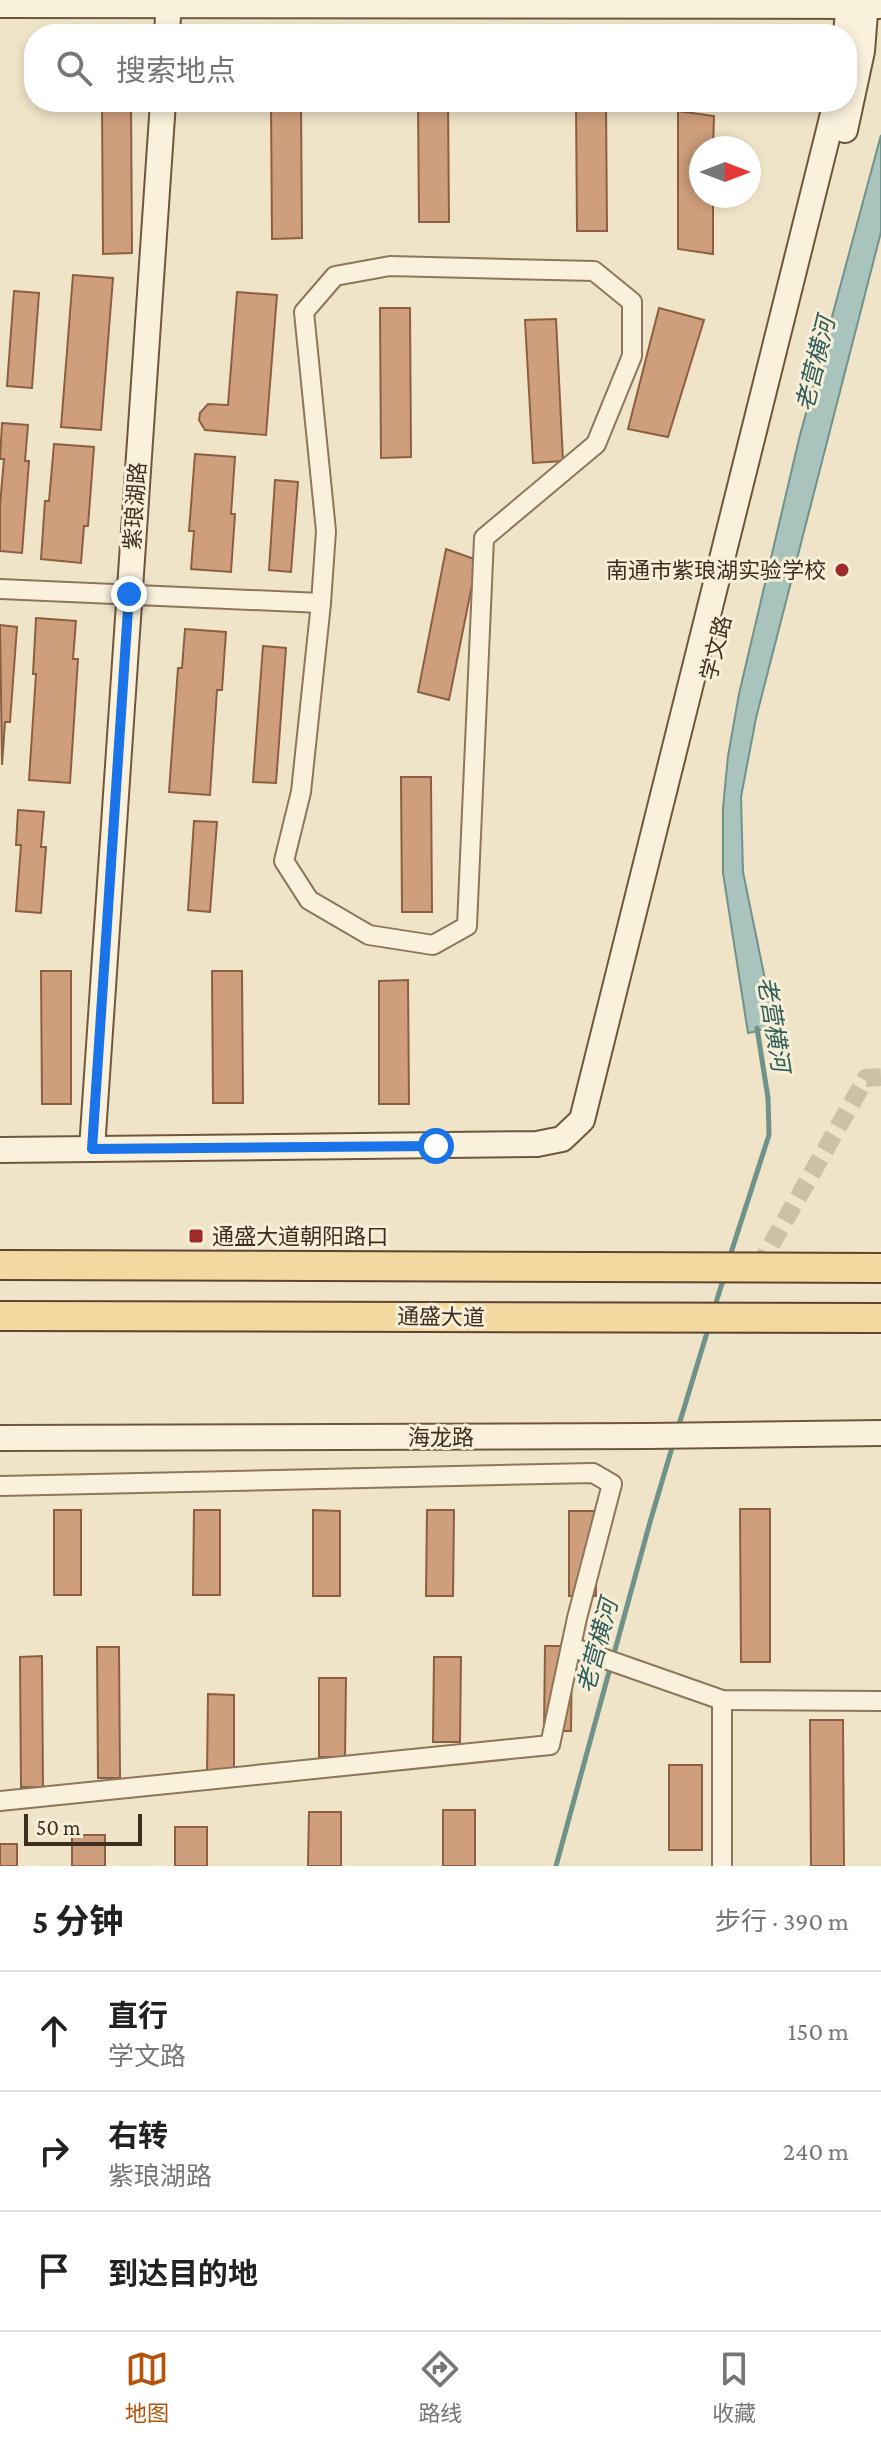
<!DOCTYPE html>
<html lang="zh">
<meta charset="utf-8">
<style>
:root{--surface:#fff;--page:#f6f6f6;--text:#222;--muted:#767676;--line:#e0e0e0;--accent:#b45309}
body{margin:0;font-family:"Crimson Pro","Noto Sans SC",serif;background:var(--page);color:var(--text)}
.compass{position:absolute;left:689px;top:136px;width:72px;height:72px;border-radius:50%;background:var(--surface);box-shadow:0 4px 12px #0003;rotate:90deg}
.scale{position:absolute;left:24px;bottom:20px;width:118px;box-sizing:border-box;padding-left:8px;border:4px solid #3d2e20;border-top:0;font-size:22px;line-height:28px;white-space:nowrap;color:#3d2e20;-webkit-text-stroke:6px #f7eed8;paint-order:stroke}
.stop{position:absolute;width:24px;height:24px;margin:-18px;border:6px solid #1a73e8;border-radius:50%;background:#fff}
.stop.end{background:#1a73e8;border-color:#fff;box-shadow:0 2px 8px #0008}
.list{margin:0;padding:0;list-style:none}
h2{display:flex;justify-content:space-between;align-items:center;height:104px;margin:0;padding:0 32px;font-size:34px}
h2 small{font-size:26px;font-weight:400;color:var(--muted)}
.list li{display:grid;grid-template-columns:52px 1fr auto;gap:24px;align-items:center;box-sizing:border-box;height:120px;padding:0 32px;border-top:2px solid var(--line)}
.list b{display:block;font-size:30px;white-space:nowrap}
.list p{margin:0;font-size:26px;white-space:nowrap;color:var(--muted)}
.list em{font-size:26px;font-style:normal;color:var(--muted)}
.icon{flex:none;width:44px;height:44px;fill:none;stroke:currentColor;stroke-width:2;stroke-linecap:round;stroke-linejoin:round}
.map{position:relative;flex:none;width:881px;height:1866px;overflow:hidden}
.search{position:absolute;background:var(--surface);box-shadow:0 4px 12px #0003;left:24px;right:24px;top:24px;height:88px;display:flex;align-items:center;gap:20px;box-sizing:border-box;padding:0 28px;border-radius:32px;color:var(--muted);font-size:30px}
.sheet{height:464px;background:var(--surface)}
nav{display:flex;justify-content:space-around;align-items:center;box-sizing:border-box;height:112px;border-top:2px solid var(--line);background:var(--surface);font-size:22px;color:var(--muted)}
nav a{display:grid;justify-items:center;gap:4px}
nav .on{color:var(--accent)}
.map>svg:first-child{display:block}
.water{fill:#a9c4bc;stroke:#6f938a;stroke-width:2}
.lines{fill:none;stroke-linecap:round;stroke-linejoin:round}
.stream{stroke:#6f938a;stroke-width:5}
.building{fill:#cf9f7d;stroke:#8d5f41;stroke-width:2}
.street-tunnel{stroke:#ccc0a6;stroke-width:18;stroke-dasharray:18 9;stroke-linecap:butt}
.street-casing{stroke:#8d765c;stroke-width:22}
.secondary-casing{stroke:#6f573f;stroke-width:28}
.primary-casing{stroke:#5b4430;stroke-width:32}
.street{stroke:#faf1dc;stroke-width:18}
.secondary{stroke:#faf1dc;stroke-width:24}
.primary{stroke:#f3d9a0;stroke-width:28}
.route{stroke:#1a73e8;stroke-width:10}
.poi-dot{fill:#9e2a2b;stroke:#f7eed8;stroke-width:3}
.labels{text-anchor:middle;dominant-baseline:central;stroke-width:6;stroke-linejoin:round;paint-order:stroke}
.street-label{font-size:22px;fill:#3d2e20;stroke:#f7eed8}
.poi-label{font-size:22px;fill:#3d2e20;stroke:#f7eed8;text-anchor:end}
.water-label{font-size:24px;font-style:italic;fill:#2f5d5a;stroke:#f7eed8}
</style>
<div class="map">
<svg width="881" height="1866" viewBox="0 0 881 1866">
<rect width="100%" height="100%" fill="#f0e4c8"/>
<polygon class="water" points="881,135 881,232 756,718 741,797 743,872 774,1023 758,1031 748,1033 723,873 723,808 728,756 739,694 799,439"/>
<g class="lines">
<g class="stream">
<polyline points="729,1259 769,1135 768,1098 757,1028"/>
<polyline points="714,1309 724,1277"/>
<polyline points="678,1428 709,1326"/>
<polyline points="556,1866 650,1522 674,1441"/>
</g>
</g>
<g class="building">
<polygon points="102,102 131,102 132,253 103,254"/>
<polygon points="271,102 301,102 302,238 272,239"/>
<polygon points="418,102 448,102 449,222 419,222"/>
<polygon points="576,102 606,102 607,231 577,231"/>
<polygon points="678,111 714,116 713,148 701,148 701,196 713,196 713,254 678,249"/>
<polygon points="73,275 113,278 101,430 61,427"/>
<polygon points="14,291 39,293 32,388 7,386"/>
<polygon points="237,292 277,295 266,435 205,430 199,420 200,413 208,404 228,405"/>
<polygon points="380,308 410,308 411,457 381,458"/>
<polygon points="659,308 704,320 668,437 628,429"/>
<polygon points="556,319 563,461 533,463 525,320"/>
<polygon points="2,423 28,425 25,461 29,461 22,553 0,551 0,505 4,459 0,459"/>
<polygon points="54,444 94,447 88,526 84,526 81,563 41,559 45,501 49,501"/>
<polygon points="195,454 235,457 231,514 235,514 231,572 191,569 194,531 189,531"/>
<polygon points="275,480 298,482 291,572 269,570"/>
<polygon points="446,549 477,560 449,700 418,692"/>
<polygon points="36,618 76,621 73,659 78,659 70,783 29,780 36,674 33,674"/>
<polygon points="0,625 17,627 10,722 5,722 2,765"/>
<polygon points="185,629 226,632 222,690 217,690 210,795 169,792 178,668 182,668"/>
<polygon points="263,646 286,648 276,783 253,782"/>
<polygon points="401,777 431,777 432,912 402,912"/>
<polygon points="18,810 44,812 41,847 46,847 41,913 16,911 21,845 16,845"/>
<polygon points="194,821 217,822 210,912 188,910"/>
<polygon points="41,971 71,971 71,1104 42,1104"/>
<polygon points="212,971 242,971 243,1103 213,1103"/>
<polygon points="408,980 409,1104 379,1104 379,981"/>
<polygon points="740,1509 770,1509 770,1662 741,1662"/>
<rect x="54" y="1510" width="27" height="85"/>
<polygon points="194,1510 220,1510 220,1595 193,1595"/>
<polygon points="313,1510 340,1511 340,1596 313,1596"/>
<polygon points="427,1510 454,1510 453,1596 426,1596"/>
<rect x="569" y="1511" width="27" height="85"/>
<polygon points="545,1646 572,1646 571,1731 544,1731"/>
<polygon points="97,1647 119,1647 120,1778 98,1778"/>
<polygon points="42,1656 43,1787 21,1787 20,1657"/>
<polygon points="434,1657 461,1657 460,1742 433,1742"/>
<polygon points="319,1678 346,1678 345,1757 319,1757"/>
<polygon points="208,1694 234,1695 234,1775 207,1775"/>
<polygon points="810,1720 843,1720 844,1866 811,1866"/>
<rect x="669" y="1765" width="33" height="85"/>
<rect x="443" y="1810" width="32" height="56"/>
<polygon points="309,1812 341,1812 341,1866 308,1866"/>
<rect x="175" y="1827" width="32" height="39"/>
<rect x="72" y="1835" width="33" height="31"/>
<rect x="0" y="1844" width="17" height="22"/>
</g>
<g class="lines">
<polyline class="street-tunnel" points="758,1268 866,1078 881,1077"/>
<defs>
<g id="street">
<polygon points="390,266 594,271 632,302 632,356 596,444 484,538 467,926 433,945 369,935 309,900 284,861 301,792 321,603 326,531 304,312 335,276"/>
<polyline points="0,589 321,603"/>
<polyline points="0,1486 593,1473 612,1484 577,1618 550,1745 0,1801"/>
<polyline points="571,1647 722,1700 881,1701"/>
<polyline points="722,1700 722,1866"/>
</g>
<g id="secondary">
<polyline points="0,5 879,6"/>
<polyline points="167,34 169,0"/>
<polyline points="846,34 849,0"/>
<polyline points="845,130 862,51 866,0"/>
<polyline points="92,1149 163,102"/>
<polyline points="0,1150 537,1144 562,1139 582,1120 836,102"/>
<polyline points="0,1438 648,1436 881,1433"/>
</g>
<g id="primary">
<polyline points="0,1265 881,1268"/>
<polyline points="0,1316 881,1318"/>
</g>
</defs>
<use href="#street" class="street-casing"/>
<use href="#secondary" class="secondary-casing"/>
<use href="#primary" class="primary-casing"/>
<use href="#street" class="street"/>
<use href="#secondary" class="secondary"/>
<use href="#primary" class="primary"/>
</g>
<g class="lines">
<polyline class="route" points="129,594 92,1149 436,1146"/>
</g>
<g class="poi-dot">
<circle cx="842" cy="570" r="8"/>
<rect x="188" y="1228" width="16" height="16" rx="4"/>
</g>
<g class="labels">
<g class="street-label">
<text transform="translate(135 506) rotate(-86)">紫琅湖路</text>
<text transform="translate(716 648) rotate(-76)">学文路</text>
<text transform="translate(441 1317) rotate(1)">通盛大道</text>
<text x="441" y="1437">海龙路</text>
</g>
<g class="poi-label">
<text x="826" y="570">南通市紫琅湖实验学校</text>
<text x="212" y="1236" text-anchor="start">通盛大道朝阳路口</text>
</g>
<g class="water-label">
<text transform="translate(815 364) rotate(-76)">老营横河</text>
<text transform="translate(774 1024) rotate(81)">老营横河</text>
<text transform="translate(597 1646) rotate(-75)">老营横河</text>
</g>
</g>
</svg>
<svg class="compass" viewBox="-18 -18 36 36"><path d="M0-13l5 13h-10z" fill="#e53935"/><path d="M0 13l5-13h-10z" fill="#767676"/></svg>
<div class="scale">50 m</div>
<div class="stop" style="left:436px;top:1146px"></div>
<div class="stop end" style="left:129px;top:594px"></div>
<div class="search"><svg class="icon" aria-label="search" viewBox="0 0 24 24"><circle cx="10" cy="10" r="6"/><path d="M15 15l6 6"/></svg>搜索地点</div>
</div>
<section class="sheet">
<h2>5 分钟<small>步行 · 390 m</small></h2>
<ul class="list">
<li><svg class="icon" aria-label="ahead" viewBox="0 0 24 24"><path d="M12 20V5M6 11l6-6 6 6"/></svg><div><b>直行</b><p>学文路</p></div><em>150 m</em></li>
<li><svg class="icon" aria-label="right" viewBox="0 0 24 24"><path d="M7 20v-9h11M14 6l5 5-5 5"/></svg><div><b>右转</b><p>紫琅湖路</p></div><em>240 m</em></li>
<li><svg class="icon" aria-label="arrive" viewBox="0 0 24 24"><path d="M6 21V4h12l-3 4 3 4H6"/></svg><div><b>到达目的地</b></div></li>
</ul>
</section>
<nav>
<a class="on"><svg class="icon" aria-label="map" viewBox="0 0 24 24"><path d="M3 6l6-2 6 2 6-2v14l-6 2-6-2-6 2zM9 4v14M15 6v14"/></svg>地图</a>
<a><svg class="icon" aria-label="directions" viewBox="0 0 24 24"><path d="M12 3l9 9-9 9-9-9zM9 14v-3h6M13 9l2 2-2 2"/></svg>路线</a>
<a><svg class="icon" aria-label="saved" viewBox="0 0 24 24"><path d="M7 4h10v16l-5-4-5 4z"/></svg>收藏</a>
</nav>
